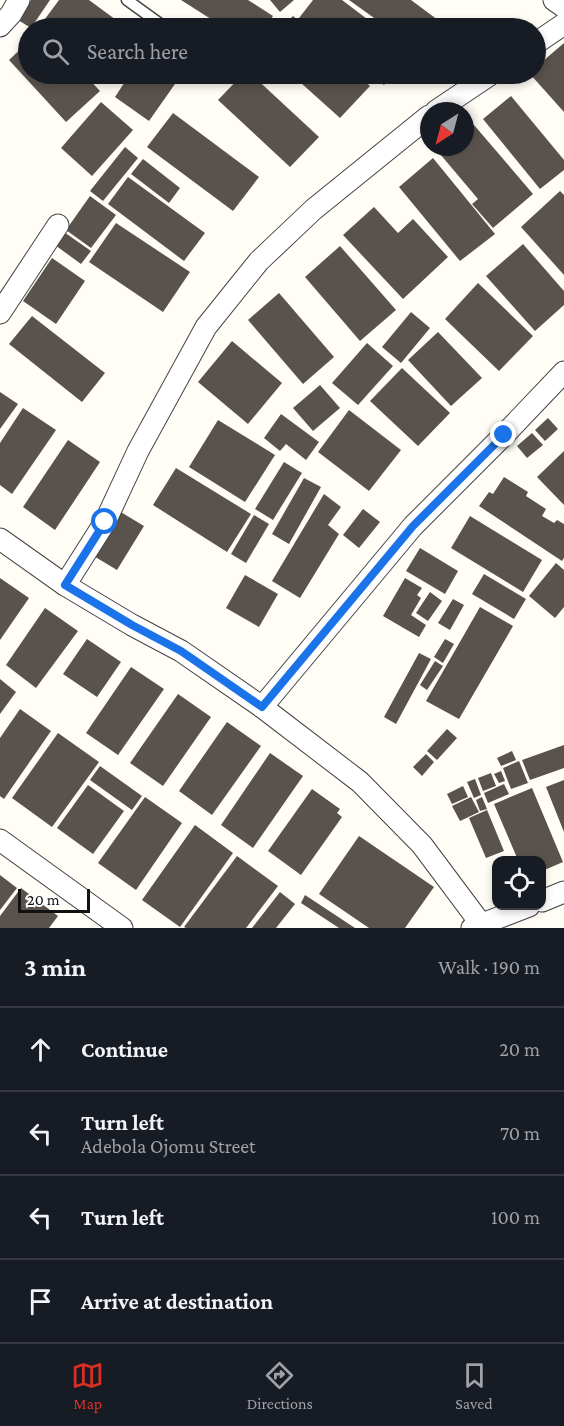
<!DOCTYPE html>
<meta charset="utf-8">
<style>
:root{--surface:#171b24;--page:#242831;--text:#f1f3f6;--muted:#9ea1a6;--line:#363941;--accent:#d93025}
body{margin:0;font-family:"Crimson Pro",serif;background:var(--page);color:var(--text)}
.controls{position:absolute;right:18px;bottom:18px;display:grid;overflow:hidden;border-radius:12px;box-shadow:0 3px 9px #0003}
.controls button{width:54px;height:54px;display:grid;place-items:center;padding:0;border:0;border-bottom:2px solid var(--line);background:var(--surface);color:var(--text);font:30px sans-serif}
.compass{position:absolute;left:420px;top:102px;width:54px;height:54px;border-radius:50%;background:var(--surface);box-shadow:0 3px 9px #0003;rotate:216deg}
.scale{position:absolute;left:18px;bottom:15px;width:72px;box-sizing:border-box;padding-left:6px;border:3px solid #111;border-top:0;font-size:16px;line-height:21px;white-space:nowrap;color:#111;-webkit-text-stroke:4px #fff;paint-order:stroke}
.stop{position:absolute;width:18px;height:18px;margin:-14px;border:4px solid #1a73e8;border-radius:50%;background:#fff}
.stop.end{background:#1a73e8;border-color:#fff;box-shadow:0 2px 6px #0008}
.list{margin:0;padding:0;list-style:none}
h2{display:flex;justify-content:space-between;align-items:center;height:78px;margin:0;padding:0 24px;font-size:26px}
h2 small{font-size:20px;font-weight:400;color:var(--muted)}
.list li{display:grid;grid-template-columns:39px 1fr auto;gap:18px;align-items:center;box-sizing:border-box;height:84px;padding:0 24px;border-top:2px solid var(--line)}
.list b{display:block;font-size:22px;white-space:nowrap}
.list p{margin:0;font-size:20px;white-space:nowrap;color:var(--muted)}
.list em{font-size:20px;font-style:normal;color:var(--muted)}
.icon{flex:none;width:33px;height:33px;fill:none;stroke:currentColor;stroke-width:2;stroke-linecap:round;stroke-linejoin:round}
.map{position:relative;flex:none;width:564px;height:928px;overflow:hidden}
.search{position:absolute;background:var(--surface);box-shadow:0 3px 9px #0003;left:18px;right:18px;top:18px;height:66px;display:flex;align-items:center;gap:15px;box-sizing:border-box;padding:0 21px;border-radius:33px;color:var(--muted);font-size:22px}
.sheet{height:414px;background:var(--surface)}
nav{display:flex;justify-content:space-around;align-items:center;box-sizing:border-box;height:84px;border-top:2px solid var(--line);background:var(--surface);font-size:16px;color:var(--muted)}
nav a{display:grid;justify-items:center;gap:3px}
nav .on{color:var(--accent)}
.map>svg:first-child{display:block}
.building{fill:#5a524d}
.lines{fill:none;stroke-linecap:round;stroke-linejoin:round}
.service-casing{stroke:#444;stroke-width:13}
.minor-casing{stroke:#444;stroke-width:23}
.service{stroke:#fff;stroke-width:10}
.minor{stroke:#fff;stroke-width:21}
.route{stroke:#1a73e8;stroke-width:8}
</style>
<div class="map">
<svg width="564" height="928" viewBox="0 0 564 928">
<rect width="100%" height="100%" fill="#fffdf5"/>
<g class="building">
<polygon points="31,0 50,0 31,28 18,20"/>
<polygon points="59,0 89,0 127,28 49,28 42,23"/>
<polygon points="181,0 248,0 273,16 265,28 225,28"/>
<polygon points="270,0 294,0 280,12"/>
<polygon points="313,0 342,0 379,28 313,28 299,18"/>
<polygon points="349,0 411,0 442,23 437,28 388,28"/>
<polygon points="293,16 307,28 281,28"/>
<polygon points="28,42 28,74 84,74 100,91 66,122 9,60"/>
<polygon points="564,43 564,112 530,74 536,74 536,67"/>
<polygon points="130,74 182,74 149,121 115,97"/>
<polygon points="243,74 251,74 319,137 290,167 218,100"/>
<polygon points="291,74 356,74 370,86 340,118"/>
<polygon points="370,74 393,74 384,85"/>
<polygon points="511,96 564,160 564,170 540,189 483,119"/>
<polygon points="101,102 133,130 92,176 61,148"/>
<polygon points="173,113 259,177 233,211 147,147"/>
<polygon points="474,125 533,194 493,228 472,204 478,199 440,154 448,147 465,147 465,133"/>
<polygon points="125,147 138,158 103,201 90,191"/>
<polygon points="433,158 495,234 460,261 399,187"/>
<polygon points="143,159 180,188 169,203 131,174"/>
<polygon points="128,177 205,233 184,261 108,204"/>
<polygon points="560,191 564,195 564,275 521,227"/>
<polygon points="90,196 116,215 91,248 66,230"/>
<polygon points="374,207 398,233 413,219 448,257 403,299 343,235"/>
<polygon points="116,223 190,272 163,312 89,262"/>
<polygon points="64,232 91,251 81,264 55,245"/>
<polygon points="523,244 564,291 564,305 535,331 486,276"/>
<polygon points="340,246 396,310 360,341 305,277"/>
<polygon points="52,258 85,281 56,324 23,301"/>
<polygon points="478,283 533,336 499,371 445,319"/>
<polygon points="279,293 334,357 303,384 248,320"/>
<polygon points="411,312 430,328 401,363 382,347"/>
<polygon points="32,316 105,373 82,402 9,344"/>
<polygon points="438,332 482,378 451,406 408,360"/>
<polygon points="232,341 282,383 248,424 198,382"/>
<polygon points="367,343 393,366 358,405 332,383"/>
<polygon points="402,368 450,413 418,446 370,401"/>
<polygon points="320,385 340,408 313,431 293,408"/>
<polygon points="0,392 18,404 0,429"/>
<polygon points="23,408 56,430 12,494 0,485 0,443"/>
<polygon points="349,410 401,450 369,491 318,452"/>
<polygon points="281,414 319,442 306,460 286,444 280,451 264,438"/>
<polygon points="548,418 558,429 545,441 535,430"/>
<polygon points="218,420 275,455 245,502 189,467"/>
<polygon points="532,433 543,445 527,458 517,446"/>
<polygon points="68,440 100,462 55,530 23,507"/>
<polygon points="564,451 564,505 537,477"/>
<polygon points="284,462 302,473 273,520 255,509"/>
<polygon points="176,468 251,514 227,552 153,505"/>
<polygon points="504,477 528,492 526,496 546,509 542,516 554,523 557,520 564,524 564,558 562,561 479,506 489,492 493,494"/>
<polygon points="304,478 321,487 289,544 272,534"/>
<polygon points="324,494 341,507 328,525 339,534 300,598 272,581"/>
<polygon points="363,509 380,522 359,548 343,535"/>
<polygon points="119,511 144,526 117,570 92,555"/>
<polygon points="254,515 269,524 246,563 231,554"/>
<polygon points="470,516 542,560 523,592 451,548"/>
<polygon points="420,548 458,571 445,594 406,571"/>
<polygon points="556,563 564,570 564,607 555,618 529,596"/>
<polygon points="484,574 526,599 514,619 472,594"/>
<polygon points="245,575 278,594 259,627 226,608"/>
<polygon points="0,578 29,598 0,640"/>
<polygon points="405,578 422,588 417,595 421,598 411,615 426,625 419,637 383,616"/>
<polygon points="430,592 442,601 428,621 416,613"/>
<polygon points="453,599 464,605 450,630 438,623"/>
<polygon points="480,607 513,626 459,719 426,701"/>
<polygon points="45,608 78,631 36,688 6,665"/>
<polygon points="87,639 121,662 97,697 63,674"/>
<polygon points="445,639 454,644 443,663 434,657"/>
<polygon points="419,653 431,659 396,724 384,717"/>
<polygon points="435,661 443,666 427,690 420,685"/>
<polygon points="131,667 164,689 118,755 86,733"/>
<polygon points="0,679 16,692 0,714"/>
<polygon points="178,694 211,717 163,786 130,763"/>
<polygon points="20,709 51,731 4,799 0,796 0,738"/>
<polygon points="227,722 261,746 212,815 179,791"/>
<polygon points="447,729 457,738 437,760 427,751"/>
<polygon points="58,733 99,762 52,827 12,798"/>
<polygon points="564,745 564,768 530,780 522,760"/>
<polygon points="512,751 516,760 501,766 497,758"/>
<polygon points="270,753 303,776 253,848 221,825"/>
<polygon points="426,754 434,762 422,776 413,767"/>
<polygon points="519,761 528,783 511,789 503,768"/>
<polygon points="100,766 142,796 132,810 90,780"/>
<polygon points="501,771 505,781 499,783 494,774"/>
<polygon points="491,773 496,786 483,791 478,778"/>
<polygon points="475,779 481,795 474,798 467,782"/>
<polygon points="564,780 564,832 546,787"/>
<polygon points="504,784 509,794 488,803 484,793"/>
<polygon points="88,785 124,811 93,854 57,828"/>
<polygon points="463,786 468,797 452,804 447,794"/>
<polygon points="532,788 563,862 542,871 542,860 518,860 494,804"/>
<polygon points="312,789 340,809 337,813 342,817 301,875 268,851"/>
<polygon points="145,797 182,823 136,890 98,863"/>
<polygon points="471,797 479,812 460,821 452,806"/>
<polygon points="482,797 487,809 480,811 476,800"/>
<polygon points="487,810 504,851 486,858 469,818"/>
<polygon points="195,825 233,853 180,927 142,900"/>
<polygon points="359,836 434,887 405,928 369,928 319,894"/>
<polygon points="237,856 278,886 246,928 186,928 184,927"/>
<polygon points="0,875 17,888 0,910"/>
<polygon points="21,888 58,916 49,928 0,928 0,916"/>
<polygon points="280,892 295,904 276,928 252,928"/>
<polygon points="305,895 355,928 339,928 301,903"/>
</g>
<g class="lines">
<defs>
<polyline id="service" points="127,0 163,26"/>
<g id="minor">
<polyline points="554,0 564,7"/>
<polyline points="0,26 11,14 19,0"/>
<polyline points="536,43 564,24"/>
<polyline points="436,111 491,74"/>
<polyline points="0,313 58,225"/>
<polyline points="0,539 65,585 132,625 181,651 262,707 360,782 422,845 484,928"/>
<polyline points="65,585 105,522 138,451 206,327 259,261 314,209 429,116"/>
<polyline points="262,707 413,526 504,435 564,372"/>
<polyline points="0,840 122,928"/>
<polyline points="542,901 564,892"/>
<polyline points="472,928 529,906"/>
</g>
</defs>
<use href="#service" class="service-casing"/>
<use href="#minor" class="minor-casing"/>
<use href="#service" class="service"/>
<use href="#minor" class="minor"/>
</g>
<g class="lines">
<polyline class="route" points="105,522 65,585 132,625 181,651 262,707 413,526 504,435"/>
</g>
</svg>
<div class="controls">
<button><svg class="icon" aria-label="locate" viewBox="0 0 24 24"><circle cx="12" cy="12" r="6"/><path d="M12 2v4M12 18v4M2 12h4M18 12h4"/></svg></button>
</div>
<svg class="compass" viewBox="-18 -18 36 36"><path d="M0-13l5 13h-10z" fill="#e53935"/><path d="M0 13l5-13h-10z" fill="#9ea1a6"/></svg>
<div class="scale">20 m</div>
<div class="stop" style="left:105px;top:522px"></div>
<div class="stop end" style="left:504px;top:435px"></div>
<div class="search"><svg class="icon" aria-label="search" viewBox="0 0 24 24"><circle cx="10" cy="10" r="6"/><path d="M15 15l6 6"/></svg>Search here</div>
</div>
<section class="sheet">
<h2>3 min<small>Walk · 190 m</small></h2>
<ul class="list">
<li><svg class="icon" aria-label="ahead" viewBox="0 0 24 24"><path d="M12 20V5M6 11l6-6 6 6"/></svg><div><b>Continue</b></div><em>20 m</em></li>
<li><svg class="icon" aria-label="left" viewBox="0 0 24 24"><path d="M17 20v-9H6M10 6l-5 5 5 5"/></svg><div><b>Turn left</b><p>Adebola Ojomu Street</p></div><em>70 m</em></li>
<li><svg class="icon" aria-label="left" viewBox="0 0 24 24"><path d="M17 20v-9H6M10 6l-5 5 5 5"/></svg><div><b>Turn left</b></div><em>100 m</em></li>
<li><svg class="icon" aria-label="arrive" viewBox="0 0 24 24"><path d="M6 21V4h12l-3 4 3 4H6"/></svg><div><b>Arrive at destination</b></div></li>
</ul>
</section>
<nav>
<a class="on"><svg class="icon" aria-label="map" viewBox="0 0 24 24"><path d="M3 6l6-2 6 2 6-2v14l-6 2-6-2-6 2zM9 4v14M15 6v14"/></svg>Map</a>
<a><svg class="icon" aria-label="directions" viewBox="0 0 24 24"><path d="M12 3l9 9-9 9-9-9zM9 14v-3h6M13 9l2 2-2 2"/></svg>Directions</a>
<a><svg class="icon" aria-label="saved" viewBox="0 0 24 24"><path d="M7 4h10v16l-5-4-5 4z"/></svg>Saved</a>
</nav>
